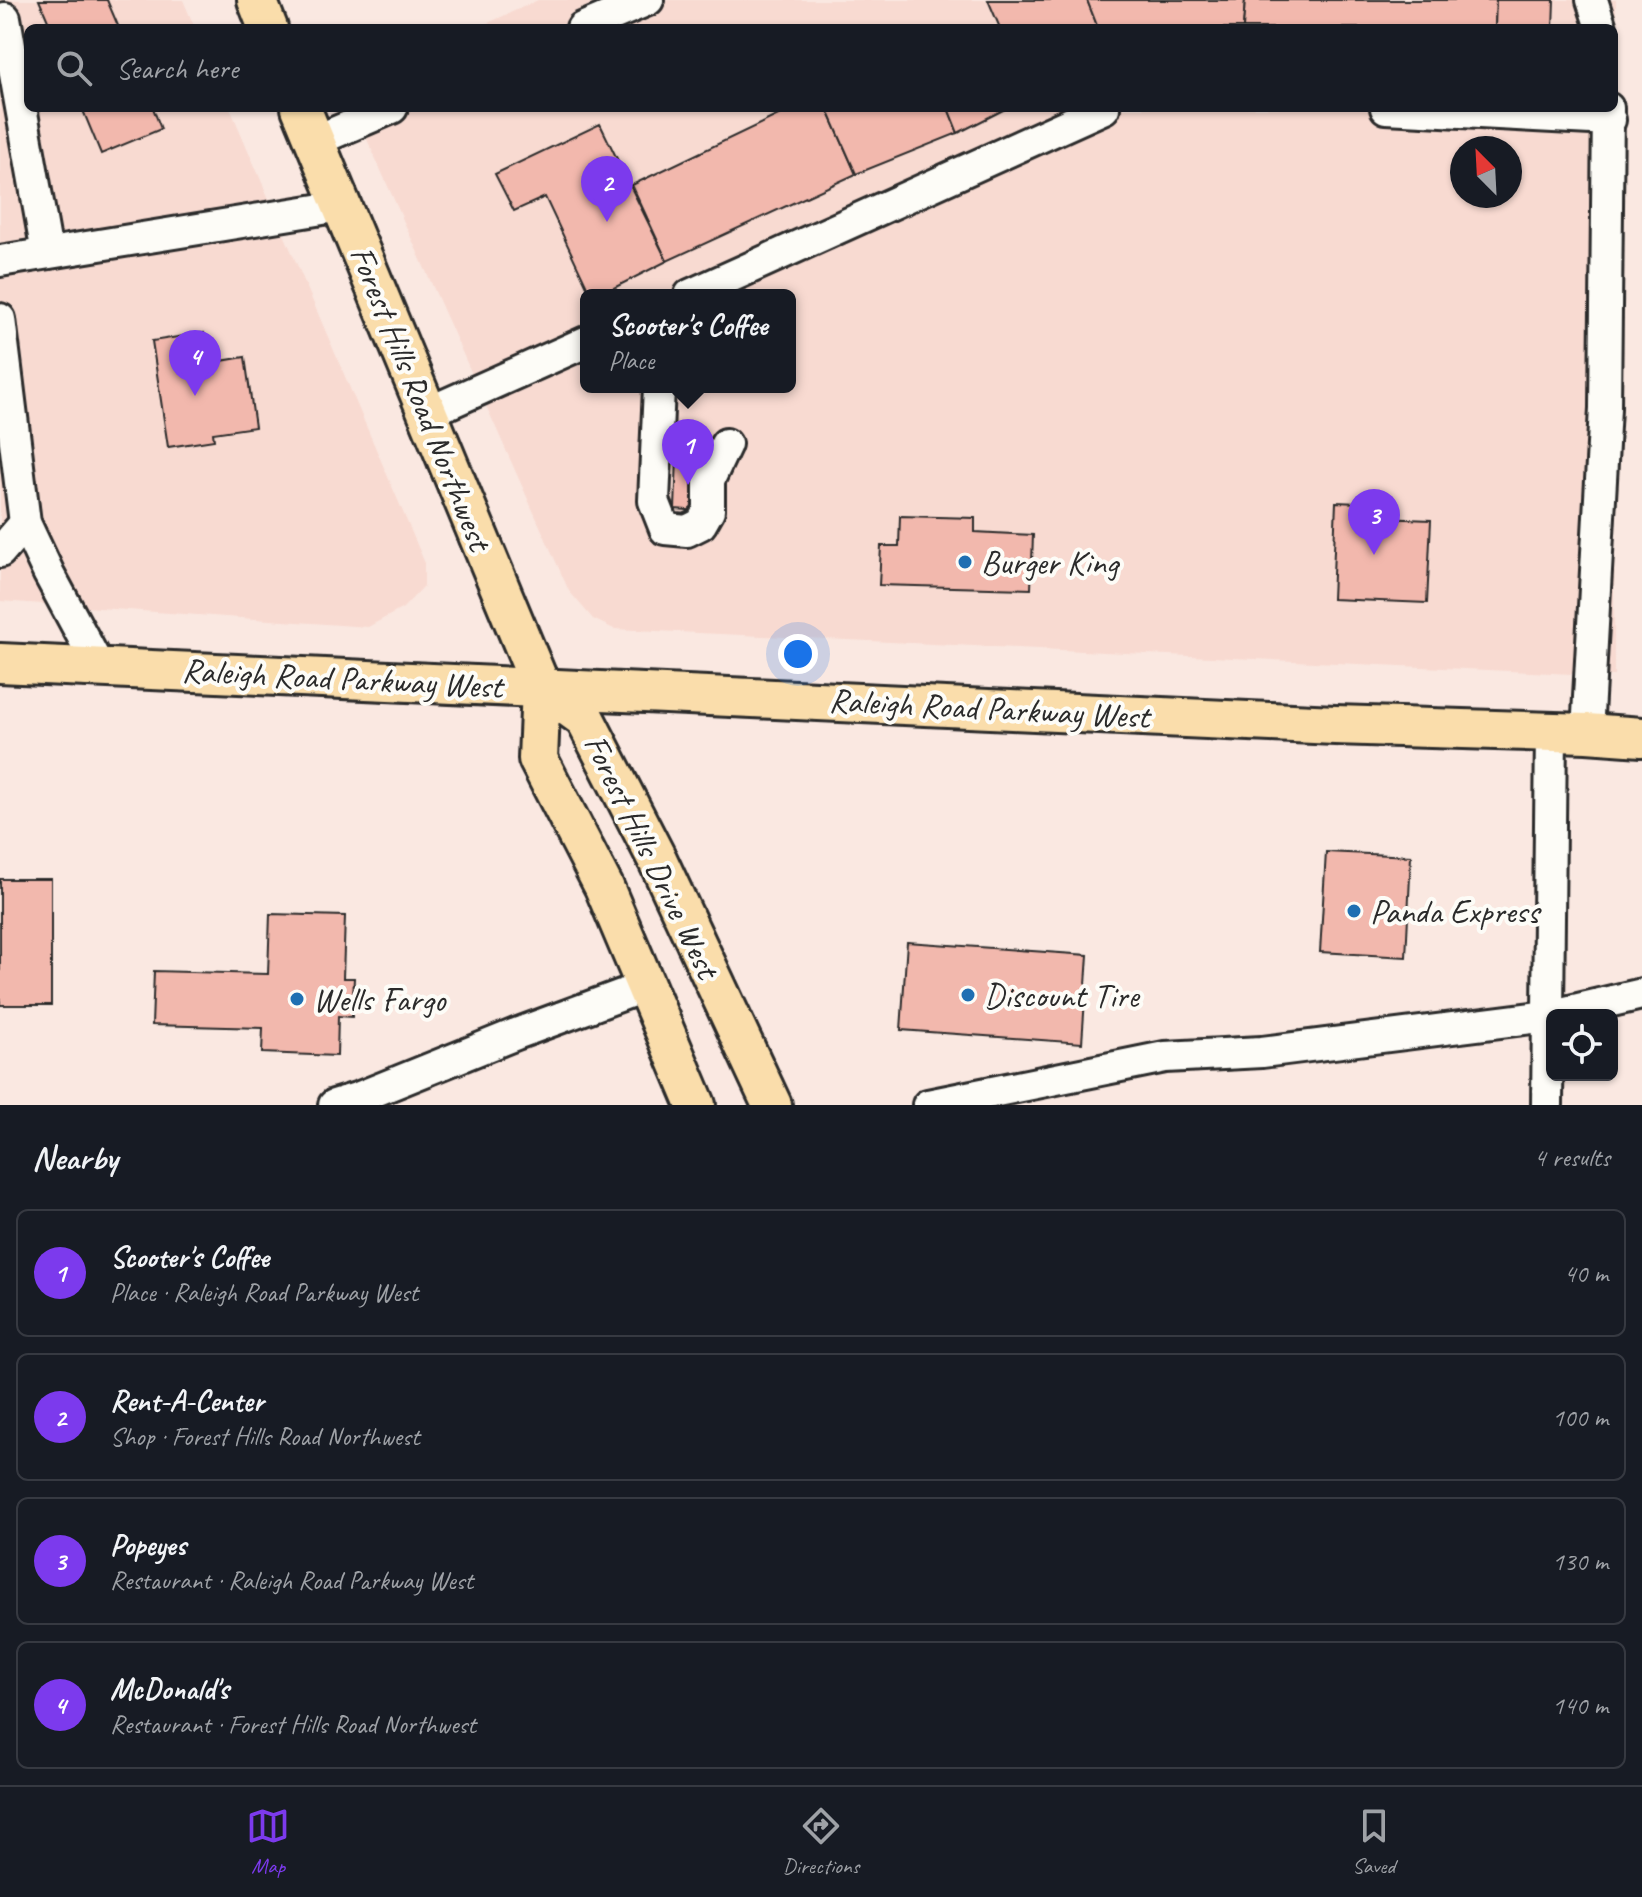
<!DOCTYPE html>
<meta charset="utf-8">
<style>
:root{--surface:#171b24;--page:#20242c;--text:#f1f3f6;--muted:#9ea1a6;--line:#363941;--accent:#7c3aed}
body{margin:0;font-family:Caveat,sans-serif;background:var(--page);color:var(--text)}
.controls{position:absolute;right:24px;bottom:24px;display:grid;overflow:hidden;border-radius:12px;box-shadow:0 2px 6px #0004}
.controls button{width:72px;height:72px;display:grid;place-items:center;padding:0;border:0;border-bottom:2px solid var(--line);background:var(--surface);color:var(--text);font:40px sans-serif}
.compass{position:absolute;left:1450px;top:136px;width:72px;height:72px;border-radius:50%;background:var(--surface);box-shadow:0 2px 6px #0004;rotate:336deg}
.you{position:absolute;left:798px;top:654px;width:28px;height:28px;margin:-20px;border:6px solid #fff;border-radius:50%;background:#1a73e8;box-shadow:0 0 0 12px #1a73e833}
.badge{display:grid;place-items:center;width:52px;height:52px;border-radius:50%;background:var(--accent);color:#fff;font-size:26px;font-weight:700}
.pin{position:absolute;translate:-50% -66px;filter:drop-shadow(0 2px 4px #0008)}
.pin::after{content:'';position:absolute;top:42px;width:28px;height:24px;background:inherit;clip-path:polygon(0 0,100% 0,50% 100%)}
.popup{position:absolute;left:580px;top:289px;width:216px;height:104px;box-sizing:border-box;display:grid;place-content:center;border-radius:12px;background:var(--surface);filter:drop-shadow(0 2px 6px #0005);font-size:26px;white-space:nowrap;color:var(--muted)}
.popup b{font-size:30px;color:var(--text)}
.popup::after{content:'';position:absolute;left:50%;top:100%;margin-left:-16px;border:16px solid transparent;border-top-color:var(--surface)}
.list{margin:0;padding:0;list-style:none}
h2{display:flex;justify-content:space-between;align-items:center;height:104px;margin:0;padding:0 32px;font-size:34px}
h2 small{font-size:26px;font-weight:400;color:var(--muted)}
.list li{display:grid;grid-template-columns:52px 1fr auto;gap:24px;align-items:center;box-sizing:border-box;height:128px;margin:0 16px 16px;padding:0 16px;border:2px solid var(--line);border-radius:12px}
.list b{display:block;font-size:30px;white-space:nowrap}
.list p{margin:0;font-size:26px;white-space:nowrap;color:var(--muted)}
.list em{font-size:26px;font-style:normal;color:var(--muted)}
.icon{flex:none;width:44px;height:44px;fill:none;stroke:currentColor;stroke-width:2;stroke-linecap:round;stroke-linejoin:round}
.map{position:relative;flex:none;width:1642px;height:1105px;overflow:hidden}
.search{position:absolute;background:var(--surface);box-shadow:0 2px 6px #0004;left:24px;right:24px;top:24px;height:88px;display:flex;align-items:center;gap:20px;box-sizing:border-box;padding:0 28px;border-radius:12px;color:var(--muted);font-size:30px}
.sheet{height:680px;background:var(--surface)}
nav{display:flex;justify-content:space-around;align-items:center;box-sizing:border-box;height:112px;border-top:2px solid var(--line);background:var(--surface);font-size:22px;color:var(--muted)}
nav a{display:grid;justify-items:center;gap:4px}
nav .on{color:var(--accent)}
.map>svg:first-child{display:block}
.built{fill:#f8dad1;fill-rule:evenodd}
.building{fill:#f2b8ad;stroke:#2b2b2b;stroke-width:2}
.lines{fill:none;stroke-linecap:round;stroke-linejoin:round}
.minor-casing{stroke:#2b2b2b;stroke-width:36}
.major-casing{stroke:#2b2b2b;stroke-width:44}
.minor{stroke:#fdfcf7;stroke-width:30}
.major{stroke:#faddab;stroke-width:38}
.poi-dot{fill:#1f6fb2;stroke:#fdfcf7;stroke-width:3}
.labels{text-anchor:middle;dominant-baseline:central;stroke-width:8;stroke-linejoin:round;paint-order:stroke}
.street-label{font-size:34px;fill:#2b2b2b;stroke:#fdfcf7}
.poi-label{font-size:34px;fill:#2b2b2b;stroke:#fdfcf7;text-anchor:start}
</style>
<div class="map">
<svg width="1642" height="1105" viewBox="0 0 1642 1105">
<rect width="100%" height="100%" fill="#fae8e1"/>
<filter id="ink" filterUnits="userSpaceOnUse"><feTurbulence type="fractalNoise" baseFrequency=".0125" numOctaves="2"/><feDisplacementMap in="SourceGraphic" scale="16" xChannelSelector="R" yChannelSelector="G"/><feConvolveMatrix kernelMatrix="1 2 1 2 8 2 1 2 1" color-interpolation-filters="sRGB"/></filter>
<g filter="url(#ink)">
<g class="built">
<polygon points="0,0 183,0 195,28 28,28 28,108 230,108 424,561 424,586 403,608 368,627 0,601"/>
<path d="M 538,0 L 1616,0 L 1614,676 L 614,629 L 593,619 L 569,591 L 353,108 L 1614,108 L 1614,28 L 477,28 ZM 1462,148 L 1510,148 L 1510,196 L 1462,196 ZM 586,295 L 790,295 L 790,387 L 586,387 Z"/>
</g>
<g class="building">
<polygon points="39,0 107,0 119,28 51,28"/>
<polygon points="988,0 1087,0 1098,28 1000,28"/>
<polygon points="1087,0 1245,0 1243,28 1098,28"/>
<polygon points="1245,0 1496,0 1495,28 1243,28"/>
<polygon points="1496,0 1554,0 1553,28 1495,28"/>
<polygon points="82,108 153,108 161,129 101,154"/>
<polygon points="793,108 827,108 856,174 667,261 632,185"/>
<polygon points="827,108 948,108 958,133 856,174"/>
<polygon points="948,108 1007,108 958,133"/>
<polygon points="600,124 667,261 600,295 591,295 545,197 514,211 495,174"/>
<polygon points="204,333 209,363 245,357 255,427 213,433 214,440 168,447 152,341"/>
<polygon points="677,458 702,461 700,511 675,509"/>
<polygon points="1336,502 1381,504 1381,518 1431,520 1427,603 1332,599"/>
<polygon points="900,516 975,518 975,532 1033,535 1031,589 879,585 881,546 899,546"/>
<polygon points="1326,852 1411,856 1406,957 1320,952"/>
<rect x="0" y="879" width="51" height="126"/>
<polygon points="270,914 345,916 343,978 354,978 352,1017 338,1016 337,1056 262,1053 263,1028 152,1025 154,971 268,974"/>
<polygon points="907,942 1088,955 1082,1043 901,1030"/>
</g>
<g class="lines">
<defs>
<g id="minor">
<polyline points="1592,0 1601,28"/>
<polyline points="0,20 5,18 47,253"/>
<polyline points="582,28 648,0"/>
<polyline points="1386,108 1610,120"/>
<polyline points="315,141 392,108"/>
<polyline points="0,261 341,206"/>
<polyline points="690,295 1104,108"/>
<polyline points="0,319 25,523 49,574 99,667"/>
<polyline points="659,387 654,501 665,529 687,531 701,524 709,510 709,480 726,444"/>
<polyline points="427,413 586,342"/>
<polyline points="0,552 25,523"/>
<polyline points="1587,733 1605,408 1608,108"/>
<polyline points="334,1105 360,1097 516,1034 646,986"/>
<polyline points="928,1105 1165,1057 1262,1052 1548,1016 1642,994"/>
<polyline points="1547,1105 1551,732"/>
</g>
<g id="major">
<polyline points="257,0 268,28"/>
<polyline points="301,108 541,687 538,759 604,887 696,1105"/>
<polyline points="0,663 1335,725 1587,733 1642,737"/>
<polyline points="541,687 585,719 658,861 772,1105"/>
</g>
</defs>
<use href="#minor" class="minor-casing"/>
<use href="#major" class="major-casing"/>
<use href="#minor" class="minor"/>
<use href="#major" class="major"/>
</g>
</g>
<g class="poi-dot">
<circle cx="965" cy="562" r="8"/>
<circle cx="1354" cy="911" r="8"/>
<circle cx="968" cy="995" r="8"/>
<circle cx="297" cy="999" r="8"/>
</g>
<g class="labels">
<g class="street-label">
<text transform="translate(421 398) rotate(68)">Forest Hills Road Northwest</text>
<text transform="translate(342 678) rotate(3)">Raleigh Road Parkway West</text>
<text transform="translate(989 708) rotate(3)">Raleigh Road Parkway West</text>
<text transform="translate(652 856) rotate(64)">Forest Hills Drive West</text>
</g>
<g class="poi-label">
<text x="981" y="562">Burger King</text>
<text x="1370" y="911">Panda Express</text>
<text x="984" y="995">Discount Tire</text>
<text x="313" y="999">Wells Fargo</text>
</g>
</g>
</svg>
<div class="controls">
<button><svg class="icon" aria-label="locate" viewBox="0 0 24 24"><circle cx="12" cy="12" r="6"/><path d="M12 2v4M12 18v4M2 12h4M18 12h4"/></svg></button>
</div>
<svg class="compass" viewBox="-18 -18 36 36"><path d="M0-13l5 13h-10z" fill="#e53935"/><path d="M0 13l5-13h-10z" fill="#9ea1a6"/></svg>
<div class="you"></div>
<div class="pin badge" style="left:688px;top:485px">1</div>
<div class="popup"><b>Scooter's Coffee</b>Place</div>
<div class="pin badge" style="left:607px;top:222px">2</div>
<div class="pin badge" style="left:1374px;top:555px">3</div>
<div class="pin badge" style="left:195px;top:396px">4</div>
<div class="search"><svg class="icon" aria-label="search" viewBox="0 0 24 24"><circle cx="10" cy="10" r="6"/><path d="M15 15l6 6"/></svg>Search here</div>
</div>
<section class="sheet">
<h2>Nearby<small>4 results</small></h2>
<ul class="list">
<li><span class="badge">1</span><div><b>Scooter's Coffee</b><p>Place · Raleigh Road Parkway West</p></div><em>40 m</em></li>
<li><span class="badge">2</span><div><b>Rent-A-Center</b><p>Shop · Forest Hills Road Northwest</p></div><em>100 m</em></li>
<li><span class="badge">3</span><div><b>Popeyes</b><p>Restaurant · Raleigh Road Parkway West</p></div><em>130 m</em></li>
<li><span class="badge">4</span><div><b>McDonald's</b><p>Restaurant · Forest Hills Road Northwest</p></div><em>140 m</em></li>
</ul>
</section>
<nav>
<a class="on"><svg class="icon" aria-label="map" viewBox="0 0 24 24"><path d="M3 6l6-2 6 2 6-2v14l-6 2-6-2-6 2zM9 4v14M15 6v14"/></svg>Map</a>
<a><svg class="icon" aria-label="directions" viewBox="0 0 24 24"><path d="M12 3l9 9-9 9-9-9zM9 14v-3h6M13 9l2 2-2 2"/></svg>Directions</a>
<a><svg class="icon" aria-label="saved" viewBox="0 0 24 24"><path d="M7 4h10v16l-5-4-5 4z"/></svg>Saved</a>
</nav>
